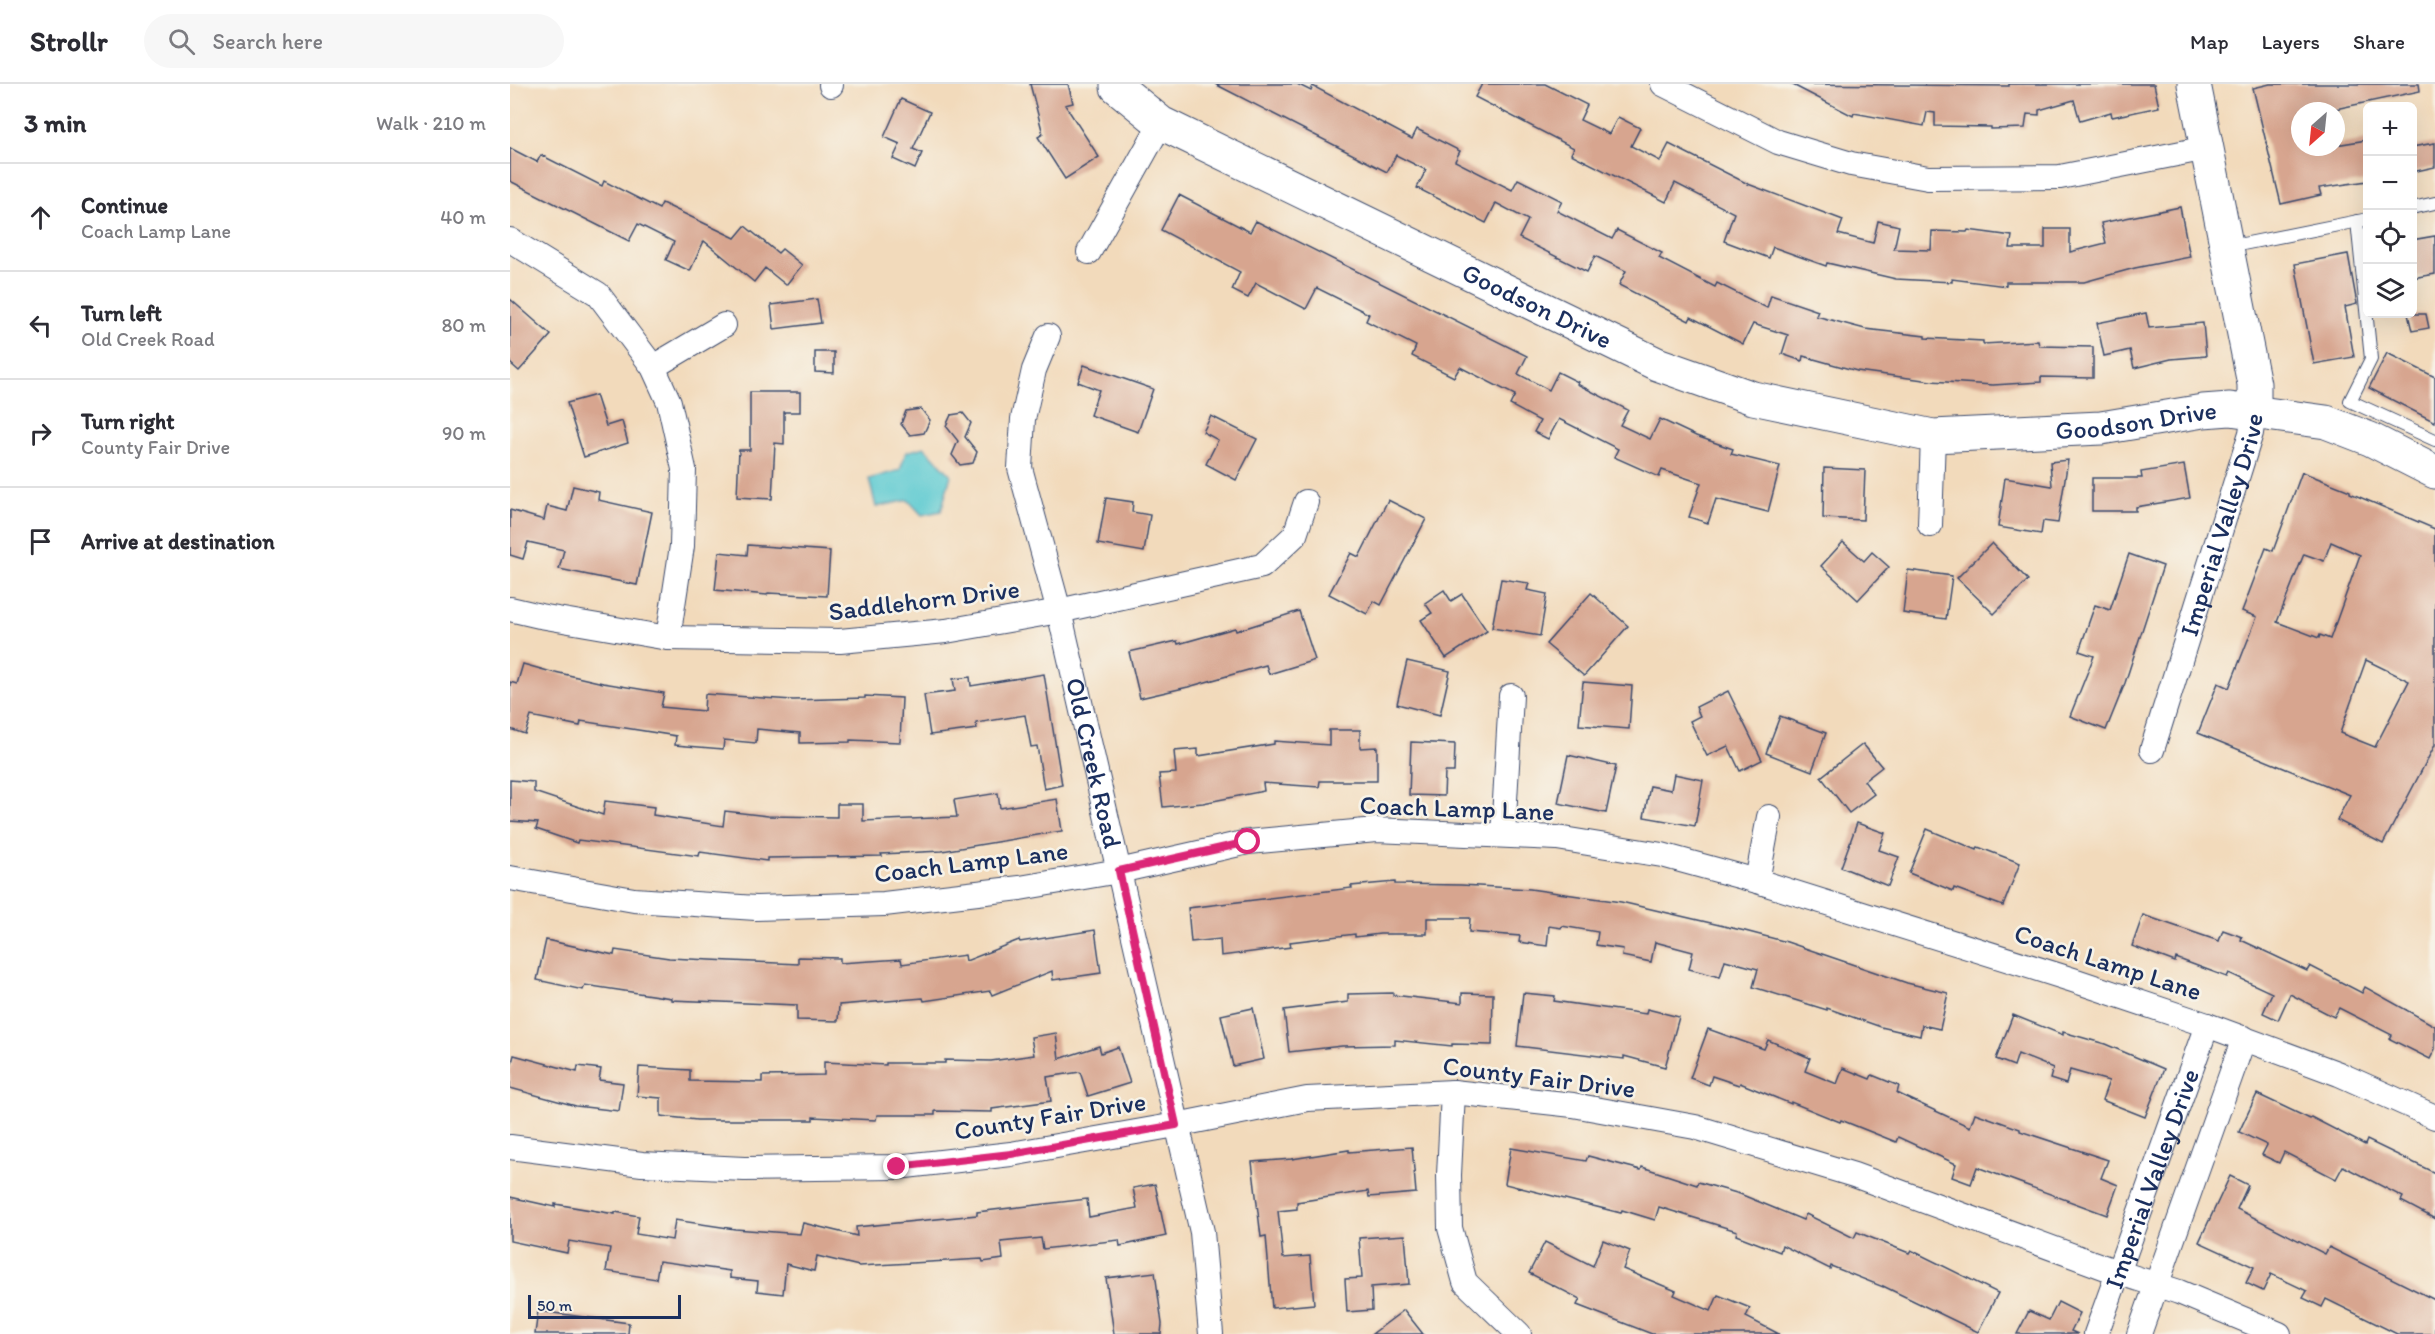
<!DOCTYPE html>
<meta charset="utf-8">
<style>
:root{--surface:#fff;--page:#f7f7f7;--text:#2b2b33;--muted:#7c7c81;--line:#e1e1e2}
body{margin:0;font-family:Itim,sans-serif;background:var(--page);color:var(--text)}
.controls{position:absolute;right:18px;top:18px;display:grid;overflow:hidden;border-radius:9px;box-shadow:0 6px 24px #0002}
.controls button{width:54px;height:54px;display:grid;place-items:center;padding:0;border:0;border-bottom:2px solid var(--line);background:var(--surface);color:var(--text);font:30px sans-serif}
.compass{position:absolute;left:1781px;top:18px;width:54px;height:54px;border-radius:50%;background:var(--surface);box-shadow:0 6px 24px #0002;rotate:207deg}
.scale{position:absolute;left:18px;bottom:15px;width:153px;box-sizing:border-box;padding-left:6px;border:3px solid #1b2f5e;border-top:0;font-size:16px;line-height:21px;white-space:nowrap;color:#1b2f5e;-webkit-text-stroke:4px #f7f3e8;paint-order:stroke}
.stop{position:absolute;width:18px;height:18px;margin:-14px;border:4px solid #db2777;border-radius:50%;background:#fff}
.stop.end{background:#db2777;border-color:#fff;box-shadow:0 2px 6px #0008}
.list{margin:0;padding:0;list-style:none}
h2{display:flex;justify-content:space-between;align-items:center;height:78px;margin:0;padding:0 24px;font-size:26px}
h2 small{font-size:20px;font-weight:400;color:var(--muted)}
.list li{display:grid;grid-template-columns:39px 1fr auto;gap:18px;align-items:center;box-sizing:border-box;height:108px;padding:0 24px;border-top:2px solid var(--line)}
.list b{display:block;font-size:22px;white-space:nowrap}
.list p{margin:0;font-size:20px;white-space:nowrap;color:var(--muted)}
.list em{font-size:20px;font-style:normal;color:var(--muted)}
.icon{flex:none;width:33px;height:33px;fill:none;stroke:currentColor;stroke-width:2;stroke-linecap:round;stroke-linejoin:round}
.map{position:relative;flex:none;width:1925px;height:1250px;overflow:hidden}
header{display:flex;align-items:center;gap:36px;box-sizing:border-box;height:84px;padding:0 30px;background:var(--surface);border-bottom:2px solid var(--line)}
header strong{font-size:28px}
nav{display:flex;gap:33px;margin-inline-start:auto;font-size:21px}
.search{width:420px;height:54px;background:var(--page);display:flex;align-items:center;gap:15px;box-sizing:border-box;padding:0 21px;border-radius:33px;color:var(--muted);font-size:22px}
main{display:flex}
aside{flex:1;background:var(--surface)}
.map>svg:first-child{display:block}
.water{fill:#5dcad1;stroke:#3c7c98;stroke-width:1.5}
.building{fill:#d7a58f;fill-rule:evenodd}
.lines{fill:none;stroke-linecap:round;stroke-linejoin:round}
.lane-casing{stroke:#3b496c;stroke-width:14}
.street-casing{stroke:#3b496c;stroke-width:26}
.secondary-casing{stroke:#3b496c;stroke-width:35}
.lane{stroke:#fff;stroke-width:12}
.street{stroke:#fff;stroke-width:24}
.secondary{stroke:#fff;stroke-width:33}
.route{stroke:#db2777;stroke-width:8}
.labels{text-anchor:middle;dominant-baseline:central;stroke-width:5;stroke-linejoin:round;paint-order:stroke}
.street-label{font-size:26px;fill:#1b2f5e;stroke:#f7f3e8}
</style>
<header>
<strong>Strollr</strong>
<div class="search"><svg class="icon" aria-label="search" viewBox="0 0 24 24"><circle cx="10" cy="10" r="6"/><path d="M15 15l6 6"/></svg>Search here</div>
<nav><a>Map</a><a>Layers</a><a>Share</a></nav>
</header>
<main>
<aside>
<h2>3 min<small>Walk · 210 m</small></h2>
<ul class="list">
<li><svg class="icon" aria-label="ahead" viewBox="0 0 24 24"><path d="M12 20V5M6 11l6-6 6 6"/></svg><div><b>Continue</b><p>Coach Lamp Lane</p></div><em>40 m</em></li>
<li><svg class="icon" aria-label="left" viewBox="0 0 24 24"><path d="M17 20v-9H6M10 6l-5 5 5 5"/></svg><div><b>Turn left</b><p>Old Creek Road</p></div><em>80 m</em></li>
<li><svg class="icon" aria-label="right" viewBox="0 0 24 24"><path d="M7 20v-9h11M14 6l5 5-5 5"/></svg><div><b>Turn right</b><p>County Fair Drive</p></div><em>90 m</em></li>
<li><svg class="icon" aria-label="arrive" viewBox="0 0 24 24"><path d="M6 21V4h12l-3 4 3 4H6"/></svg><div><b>Arrive at destination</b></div></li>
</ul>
</aside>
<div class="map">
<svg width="1925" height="1250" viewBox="0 0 1925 1250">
<rect width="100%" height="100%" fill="#f7f3e8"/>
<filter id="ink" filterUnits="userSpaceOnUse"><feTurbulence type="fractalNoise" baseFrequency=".0167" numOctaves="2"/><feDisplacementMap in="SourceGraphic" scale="12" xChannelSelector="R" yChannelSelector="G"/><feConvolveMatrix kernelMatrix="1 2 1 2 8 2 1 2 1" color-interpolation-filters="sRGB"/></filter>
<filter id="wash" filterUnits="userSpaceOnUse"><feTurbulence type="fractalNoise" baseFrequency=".008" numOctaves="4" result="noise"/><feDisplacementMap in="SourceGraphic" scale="24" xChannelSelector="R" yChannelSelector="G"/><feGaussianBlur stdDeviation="1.35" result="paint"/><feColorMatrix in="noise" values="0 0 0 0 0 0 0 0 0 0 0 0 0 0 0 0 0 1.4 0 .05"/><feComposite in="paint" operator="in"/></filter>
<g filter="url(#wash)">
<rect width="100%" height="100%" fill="#f2dabb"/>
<polygon class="water" points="414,363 441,391 431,427 412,431 398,416 366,423 359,395 390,386 396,368"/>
<g id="blocks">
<g class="building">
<polygon points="520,0 558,0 563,19 555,21 589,73 555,95 528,53 533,50"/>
<polygon points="705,0 787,0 801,7 803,2 902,55 907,45 950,67 945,77 1002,106 1008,95 1052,117 1047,127 1102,155 1107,146 1152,169 1149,174 1205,203 1207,199 1257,224 1261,211 1308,227 1306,232 1355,245 1415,252 1415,254 1473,257 1473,260 1528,257 1529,262 1583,263 1583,294 1531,293 1531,298 1483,301 1421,297 1347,287 1293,272 1292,277 1272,270 1278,251 1243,240 1233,260 1181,233 1179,237 1109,201 1116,187 1085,172 1077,188 1009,154 1018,136 986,119 976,139 907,104 916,86 886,71 877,88"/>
<polygon points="972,0 1035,0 1077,21 1070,36 1099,50 1108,33 1130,44 1121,62 1150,77 1159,60 1238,100 1333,136 1328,150 1363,159 1368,137 1389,142 1384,165 1421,166 1422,147 1457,148 1458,146 1502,152 1500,164 1535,164 1535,145 1560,145 1560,168 1596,159 1591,139 1670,123 1680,173 1625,184 1574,198 1496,198 1496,202 1442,195 1442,198 1386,195 1317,179 1316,182 1263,163 1259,174 1214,157 1224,129 1165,99 1156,118 1061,70 1064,64 965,13"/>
<polygon points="1281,0 1499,2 1499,0 1644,0 1649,23 1602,33 1601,28 1570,37 1564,16 1529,26 1529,31 1517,30 1515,44 1481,45 1481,43 1425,42 1425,29 1417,28 1414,42 1344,29 1343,32"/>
<polygon points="1760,0 1909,0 1910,7 1816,27 1790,27 1790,63 1826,63 1826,61 1857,56 1857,97 1809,104 1811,111 1771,120 1743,4"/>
<polygon points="391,15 420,28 403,65 412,69 405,85 383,75 390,60 374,53"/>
<polygon points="1925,59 1925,83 1902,88 1902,63"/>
<polygon points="0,64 27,78 31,71 92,102 94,97 149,125 152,119 225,154 235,142 268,169 272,165 292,181 276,201 255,184 244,198 194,157 180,187 156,176 164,158 128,140 119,157 0,97"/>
<polygon points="669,111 740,148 746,137 1017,272 1008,290 1039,306 1048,288 1068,298 1067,300 1118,326 1110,341 1140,355 1150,335 1186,352 1223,365 1221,370 1270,382 1258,428 1206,415 1198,439 1179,433 1191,399 1152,386 1149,393 1104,373 1108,365 1049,335 1038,355 1024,348 1030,337 1000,321 1005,311 950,283 944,293 902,272 906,262 856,237 859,230 807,204 796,225 746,199 738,214 722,206 730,188 651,146"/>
<polygon points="1925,152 1925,190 1902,194 1902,156"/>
<polygon points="1838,170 1847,220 1835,223 1844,273 1804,280 1785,180"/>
<polygon points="0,215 41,251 9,287 0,279"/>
<polygon points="307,215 311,239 264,245 261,221"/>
<polygon points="1636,229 1639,244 1693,239 1696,272 1661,275 1624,284 1620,266 1594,272 1587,239"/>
<polygon points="1898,230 1916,230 1919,244 1902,247"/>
<polygon points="305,268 324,268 324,289 305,288"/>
<polygon points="1877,269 1925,293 1925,338 1859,304"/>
<polygon points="574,281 643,305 628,348 580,331 589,306 568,298"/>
<polygon points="240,308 290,308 290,328 274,328 274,360 265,359 262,415 227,413 229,366 240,366"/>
<polygon points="86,311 96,342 112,337 118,359 74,373 57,319"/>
<polygon points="411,325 420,336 414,349 400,351 391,340 396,327"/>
<polygon points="453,329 461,339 455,353 467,368 463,379 450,381 442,371 448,357 436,342 441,331"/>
<polygon points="701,332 747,355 726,396 696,380 708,356 693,348"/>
<polygon points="1558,376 1548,439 1533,437 1531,450 1488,443 1495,394 1542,402 1540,378"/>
<polygon points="1674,381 1680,414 1626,423 1626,427 1582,427 1582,394 1632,394 1631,388"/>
<polygon points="1314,384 1355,386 1353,436 1313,434"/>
<path d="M 1792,388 L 1840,407 L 1840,409 L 1925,445 L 1925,661 L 1873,760 L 1827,736 L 1840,711 L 1688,649 L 1708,599 L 1719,604 L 1747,533 L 1732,527 L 1756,464 L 1763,467 ZM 1821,458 L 1850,471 L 1820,555 L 1810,551 L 1809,554 L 1767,538 L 1794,470 L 1814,477 ZM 1856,576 L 1899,597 L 1865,663 L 1830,649 Z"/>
<polygon points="63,402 89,408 88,416 142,428 127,501 49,485 54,466 18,458 13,475 0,471 0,426 34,436 37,422 57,427"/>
<polygon points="596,414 623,418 622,428 640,431 634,468 588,460"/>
<polygon points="878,416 916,435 871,521 864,517 857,530 819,510 841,469 849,473"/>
<polygon points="1333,458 1354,477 1362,468 1379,483 1348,516 1311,482"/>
<polygon points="1482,459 1518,496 1484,530 1447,494"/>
<polygon points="238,461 320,467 317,512 258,509 257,511 205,506 209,468 237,471"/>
<polygon points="1619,470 1653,482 1615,599 1596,646 1560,632 1584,572 1569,567 1585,521 1600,526"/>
<polygon points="1398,486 1442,492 1436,535 1393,529"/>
<polygon points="991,495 1019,499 1017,506 1037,510 1030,552 982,544"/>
<polygon points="934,506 941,517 952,510 977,547 936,574 911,536 922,529 915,519"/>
<polygon points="1081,509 1118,542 1074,592 1036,560"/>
<polygon points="789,527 805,576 759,590 756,581 678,603 630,614 619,568 667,557 668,560 725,544 726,547"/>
<polygon points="897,577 940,587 930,631 887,620"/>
<polygon points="13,580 45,589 45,588 93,599 154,609 151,623 194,627 195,610 283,616 355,614 355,612 392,614 390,658 340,656 340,658 290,659 290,649 247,645 246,659 214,656 213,665 165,661 166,652 71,637 70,642 21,632 15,650 0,645 0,598 7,600"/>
<polygon points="534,590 552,701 534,705 527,662 521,663 515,631 466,639 467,645 420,651 414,611 445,607 443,595 460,593 461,602"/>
<polygon points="1073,598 1122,602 1119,645 1069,641"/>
<polygon points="1218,607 1252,676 1230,687 1218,662 1197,672 1180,637 1190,632 1186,623"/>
<polygon points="1270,632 1316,649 1302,687 1256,669"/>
<polygon points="819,646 850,646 850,664 867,663 867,697 810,697 809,703 753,699 754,707 693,719 653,723 649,690 666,689 664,667 688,665 688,672 764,660 764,657 819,661"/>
<polygon points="901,658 945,660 944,688 935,688 934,712 899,711"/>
<polygon points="1353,660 1372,683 1354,697 1364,710 1339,729 1311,693"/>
<polygon points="1058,671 1106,682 1096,729 1048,719"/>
<polygon points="1164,690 1193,696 1185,742 1134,733 1140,702 1161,706"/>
<polygon points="0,696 24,698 24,708 93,731 95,717 144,723 143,731 213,742 215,727 258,732 327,733 327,720 353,720 353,737 447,733 444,716 488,709 490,724 547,715 552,747 432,767 371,770 372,772 257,774 257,777 190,768 189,772 68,756 67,759 26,745 28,739 0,737"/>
<polygon points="1347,739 1375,749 1369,766 1389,773 1378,802 1331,783"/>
<polygon points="1417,745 1467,766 1468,763 1510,779 1493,822 1444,804 1443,807 1399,789"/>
<polygon points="885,798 885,800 951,801 1020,805 1111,818 1235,847 1277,858 1397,899 1438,909 1430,945 1412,941 1410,952 1371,943 1317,924 1317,926 1243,903 1248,885 1215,876 1210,893 1179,885 1183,868 1145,858 1141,878 1112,872 1113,865 1086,861 1088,848 1052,842 1051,844 1039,842 1037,862 1009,858 1010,852 959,848 960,834 917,834 917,850 870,850 845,853 845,850 780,858 781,863 711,872 710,855 681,858 678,824 842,804 841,802"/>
<polygon points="1633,831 1709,857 1713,846 1732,853 1731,856 1797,887 1800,882 1852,909 1855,903 1925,942 1925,965 1920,975 1880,955 1882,951 1829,924 1824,933 1780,910 1768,936 1753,929 1762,909 1719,889 1717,893 1666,874 1665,878 1622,862"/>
<polygon points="585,846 591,889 543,896 542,887 482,911 480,907 414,917 413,914 329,921 328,937 287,936 287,921 161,916 161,914 75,901 73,906 27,896 36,856 104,871 105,866 159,874 221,877 288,880 288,873 330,874 330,879 391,875 392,880 455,871 456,877 509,856 510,858"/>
<polygon points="883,909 883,911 952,919 952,909 983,910 982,961 942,960 942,962 885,956 885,961 832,962 779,968 774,926 838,918 838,910"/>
<polygon points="1013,909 1045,912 1044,917 1136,930 1137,925 1169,933 1155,983 1114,972 1114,975 1007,962"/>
<polygon points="743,924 754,975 723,982 711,931"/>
<polygon points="1503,931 1553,951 1553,948 1595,960 1654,985 1635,1033 1592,1016 1599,997 1560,986 1556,1000 1540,995 1543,984 1508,970 1504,982 1486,975"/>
<polygon points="1198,945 1254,965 1258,956 1300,974 1295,987 1327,1000 1333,984 1360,995 1362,991 1389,1002 1387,1009 1460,1043 1465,1029 1510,1045 1510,1047 1598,1076 1591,1094 1608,1101 1597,1131 1467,1083 1461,1100 1442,1093 1446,1080 1388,1053 1386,1058 1331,1036 1330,1038 1281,1018 1281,1020 1230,999 1229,1001 1202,992 1199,1001 1180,994"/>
<polygon points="546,949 549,975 589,962 591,969 608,963 620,999 578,1012 570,988 537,993 541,1017 482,1025 482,1028 425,1027 425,1031 367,1031 366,1036 303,1033 303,1036 187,1036 151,1032 151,1014 127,1012 129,983 180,986 180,997 252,998 252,992 314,991 314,978 376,981 376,979 435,979 435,976 481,977 524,971 521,953"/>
<polygon points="4,971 67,988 68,982 91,985 89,996 113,999 109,1027 66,1022 0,1004 0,986"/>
<polygon points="1747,1010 1800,1035 1801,1033 1855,1061 1857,1056 1925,1089 1925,1135 1891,1117 1893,1113 1833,1082 1826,1095 1774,1068 1769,1079 1752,1071 1757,1061 1729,1048"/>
<polygon points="902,1063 906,1109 859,1113 858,1107 787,1118 787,1125 768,1127 773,1174 800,1172 804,1220 762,1224 756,1152 751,1153 742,1078 782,1075 839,1066 839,1068"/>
<polygon points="1001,1064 1076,1077 1078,1072 1131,1086 1132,1083 1187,1101 1188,1098 1230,1110 1293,1136 1296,1130 1344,1154 1347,1148 1399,1169 1401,1166 1488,1209 1468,1248 1373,1202 1373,1203 1321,1182 1320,1185 1272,1161 1270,1168 1226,1151 1227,1147 1149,1123 1145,1136 1112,1126 1111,1129 995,1100"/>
<polygon points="1720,1092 1738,1101 1727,1125 1815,1170 1819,1163 1925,1216 1925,1250 1887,1250 1816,1215 1812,1223 1793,1214 1797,1207 1761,1190 1753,1207 1736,1199 1744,1183 1689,1158"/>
<polygon points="645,1100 656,1152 610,1162 609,1156 533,1165 531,1154 491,1158 493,1175 473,1178 472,1175 349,1182 307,1172 304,1187 276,1180 273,1210 247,1207 248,1197 220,1194 220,1187 149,1177 146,1195 96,1187 100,1164 59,1157 57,1169 0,1157 0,1113 45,1123 45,1120 105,1130 105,1128 129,1132 126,1150 162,1156 165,1136 225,1145 290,1150 293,1139 347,1152 346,1143 467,1131 467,1128 577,1115 579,1133 627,1124 623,1104"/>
<polygon points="895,1151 899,1200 861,1203 862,1226 837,1228 835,1195 852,1194 849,1154"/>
<polygon points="1093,1156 1120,1167 1113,1185 1166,1207 1164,1211 1201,1227 1208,1211 1240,1224 1236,1233 1269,1250 1142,1250 1067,1221 1070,1215 1019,1189 1035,1158 1083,1182"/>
<polygon points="645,1188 652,1240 651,1250 604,1250 596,1194"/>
<polygon points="1548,1218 1570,1229 1561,1247 1568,1250 1507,1250 1519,1227 1539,1236"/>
<polygon points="894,1226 913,1250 862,1250"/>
<polygon points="28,1227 119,1239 118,1250 25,1250"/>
</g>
</g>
</g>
<g filter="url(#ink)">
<use href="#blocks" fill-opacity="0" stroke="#3b496c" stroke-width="1.5"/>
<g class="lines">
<defs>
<g id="lane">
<polyline points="1902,124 1925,119"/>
<polyline points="1847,137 1861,275 1840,317 1925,356"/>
<polyline points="1718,163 1858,135"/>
</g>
<g id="street">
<polyline points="321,0 321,1"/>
<polyline points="1153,0 1268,58 1341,80 1418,94 1550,93 1697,64"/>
<polyline points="0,156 88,210 143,283 159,318 174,385 172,462 158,554"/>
<polyline points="579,168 651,39"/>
<path id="s1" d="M 538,252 L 524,286 L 513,335 L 510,384 L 549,527 L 692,1148 L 701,1250"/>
<polyline points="143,283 214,241"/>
<polyline points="1420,441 1423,352"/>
<polyline points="0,525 30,532 158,554 330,557 436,547 549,527 752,482 785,451 796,418"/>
<path id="s2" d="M 1642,666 L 1741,349 L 1744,328"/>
<polyline points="993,751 1001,612"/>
<polyline points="0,794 124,816 246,824 374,820 510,804 609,787 738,758 866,746 1047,754 1152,771 1247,797 1563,896 1697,941 1829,990 1925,1033"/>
<polyline points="1247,797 1259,733"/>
<polyline points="943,1008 939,1091 940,1144 955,1198 1009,1250"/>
<polyline points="0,1063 132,1080 234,1085 387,1083 501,1070 666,1041 797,1015 943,1008 1063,1021 1185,1043 1344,1091 1607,1188 1669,1208 1769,1250"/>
<path id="s3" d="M 1586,1250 L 1697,941"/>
<polyline points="1629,1250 1734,954"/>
</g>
<g id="secondary">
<path id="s4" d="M 607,0 L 607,3 L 651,39 L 1147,280 L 1243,314 L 1423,352 L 1591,344 L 1693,327 L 1720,325 L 1816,338 L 1860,355 L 1925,388"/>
<polyline points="1684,0 1744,300 1744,328"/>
</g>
</defs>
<use href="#lane" class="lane-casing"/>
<use href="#street" class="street-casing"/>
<use href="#secondary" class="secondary-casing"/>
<use href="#lane" class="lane"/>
<use href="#street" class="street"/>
<use href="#secondary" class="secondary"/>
</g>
</g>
<g class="lines" filter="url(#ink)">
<polyline class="route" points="387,1083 501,1070 666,1041 609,787 738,758"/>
</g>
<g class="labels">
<g class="street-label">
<text stroke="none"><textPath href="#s4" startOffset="478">Goodson Drive</textPath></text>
<text stroke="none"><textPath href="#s4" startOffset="1101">Goodson Drive</textPath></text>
<text stroke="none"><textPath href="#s2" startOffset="236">Imperial Valley Drive</textPath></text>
<text transform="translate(414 516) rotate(-7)">Saddlehorn Drive</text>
<text stroke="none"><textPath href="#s1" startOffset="440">Old Creek Road</textPath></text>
<text transform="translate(947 724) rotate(2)">Coach Lamp Lane</text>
<text transform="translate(461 778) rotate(-7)">Coach Lamp Lane</text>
<text transform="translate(1598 878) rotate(18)">Coach Lamp Lane</text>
<text transform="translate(1029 993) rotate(7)">County Fair Drive</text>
<text transform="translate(540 1032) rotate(-9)">County Fair Drive</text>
<text stroke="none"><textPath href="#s3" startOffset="165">Imperial Valley Drive</textPath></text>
</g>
</g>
</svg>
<div class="controls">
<button>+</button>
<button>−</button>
<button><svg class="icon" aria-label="locate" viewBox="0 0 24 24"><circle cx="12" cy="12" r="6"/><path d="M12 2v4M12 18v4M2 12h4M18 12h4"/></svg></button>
<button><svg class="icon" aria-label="layers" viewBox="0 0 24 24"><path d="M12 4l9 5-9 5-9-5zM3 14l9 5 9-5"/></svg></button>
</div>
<svg class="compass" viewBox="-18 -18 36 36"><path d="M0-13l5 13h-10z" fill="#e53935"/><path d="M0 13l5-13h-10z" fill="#7c7c81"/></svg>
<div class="scale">50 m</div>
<div class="stop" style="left:738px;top:758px"></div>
<div class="stop end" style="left:387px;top:1083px"></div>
</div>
</main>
